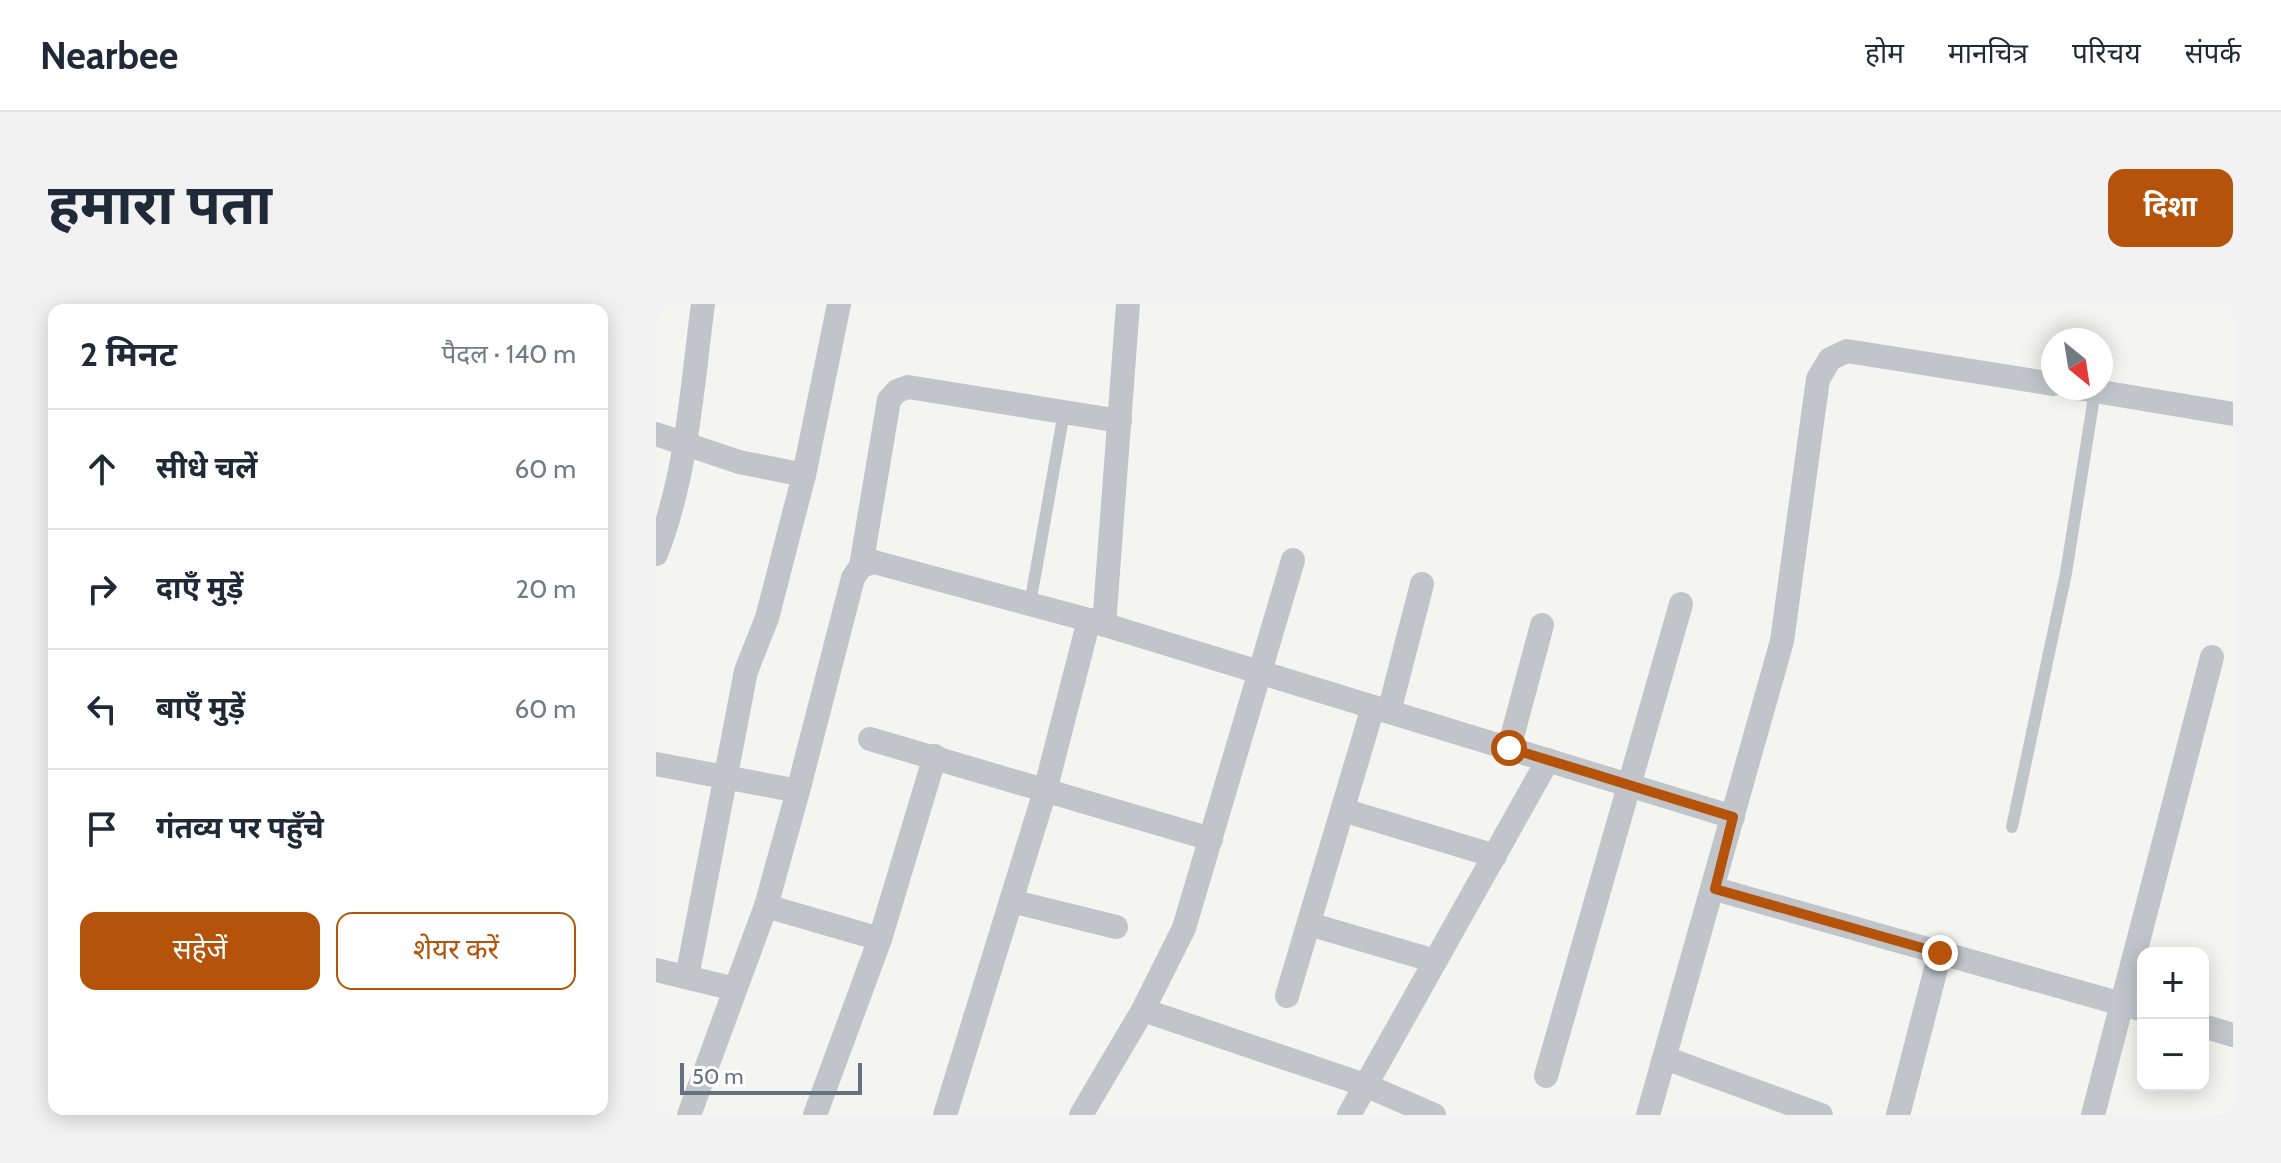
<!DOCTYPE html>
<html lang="hi">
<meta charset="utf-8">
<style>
:root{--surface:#fff;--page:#f2f2f3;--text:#1f2937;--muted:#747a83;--line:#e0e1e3;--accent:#b45309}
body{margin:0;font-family:Cabin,"Noto Sans Devanagari",sans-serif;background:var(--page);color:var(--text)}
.controls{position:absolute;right:24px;bottom:24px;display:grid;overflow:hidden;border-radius:16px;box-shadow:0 4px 20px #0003}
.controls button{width:72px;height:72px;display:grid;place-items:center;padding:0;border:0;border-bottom:2px solid var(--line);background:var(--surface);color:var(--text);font:40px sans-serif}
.compass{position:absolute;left:1385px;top:24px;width:72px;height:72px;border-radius:50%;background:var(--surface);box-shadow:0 4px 20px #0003;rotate:150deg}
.scale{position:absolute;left:24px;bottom:20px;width:182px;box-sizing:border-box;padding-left:8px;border:4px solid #637181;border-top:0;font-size:22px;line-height:28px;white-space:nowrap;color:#637181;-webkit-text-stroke:6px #fff;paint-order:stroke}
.stop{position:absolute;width:24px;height:24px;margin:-18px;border:6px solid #b45309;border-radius:50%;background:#fff}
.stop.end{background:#b45309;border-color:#fff;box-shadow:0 2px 8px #0008}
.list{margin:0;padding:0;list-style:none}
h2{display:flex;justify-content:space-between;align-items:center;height:104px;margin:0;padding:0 32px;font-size:34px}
h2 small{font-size:26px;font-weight:400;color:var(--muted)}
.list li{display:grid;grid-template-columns:52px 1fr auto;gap:24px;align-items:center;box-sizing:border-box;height:120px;padding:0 32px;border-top:2px solid var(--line)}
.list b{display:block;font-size:30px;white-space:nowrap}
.list em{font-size:26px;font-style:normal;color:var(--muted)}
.actions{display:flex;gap:16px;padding:24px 32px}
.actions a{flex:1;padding:18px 0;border:2px solid var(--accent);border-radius:16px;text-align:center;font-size:28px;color:var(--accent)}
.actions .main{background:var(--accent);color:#fff}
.icon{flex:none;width:44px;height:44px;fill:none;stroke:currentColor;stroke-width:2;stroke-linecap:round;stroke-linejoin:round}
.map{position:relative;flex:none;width:1577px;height:811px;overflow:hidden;border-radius:16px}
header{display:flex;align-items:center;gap:48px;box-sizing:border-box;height:112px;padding:0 40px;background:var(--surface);border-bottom:2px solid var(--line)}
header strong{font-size:38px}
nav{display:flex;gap:44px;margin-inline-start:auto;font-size:28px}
.intro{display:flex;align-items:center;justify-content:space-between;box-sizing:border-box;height:192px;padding:0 48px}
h1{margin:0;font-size:56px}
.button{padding:20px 36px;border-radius:16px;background:var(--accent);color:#fff;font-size:28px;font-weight:700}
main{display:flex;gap:48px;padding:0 48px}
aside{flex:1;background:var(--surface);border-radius:16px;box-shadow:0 4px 20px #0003}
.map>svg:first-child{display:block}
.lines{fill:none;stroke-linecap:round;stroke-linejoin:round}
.service{stroke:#c1c4c8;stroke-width:12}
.minor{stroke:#c1c4c8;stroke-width:24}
.route{stroke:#b45309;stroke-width:10}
</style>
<header>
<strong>Nearbee</strong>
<nav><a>होम</a><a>मानचित्र</a><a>परिचय</a><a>संपर्क</a></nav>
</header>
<div class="intro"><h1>हमारा पता</h1><a class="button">दिशा</a></div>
<main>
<aside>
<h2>2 मिनट<small>पैदल · 140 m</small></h2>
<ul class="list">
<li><svg class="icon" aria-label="ahead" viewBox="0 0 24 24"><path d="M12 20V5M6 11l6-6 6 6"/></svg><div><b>सीधे चलें</b></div><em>60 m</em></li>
<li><svg class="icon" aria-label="right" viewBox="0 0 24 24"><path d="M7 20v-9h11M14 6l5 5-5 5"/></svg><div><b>दाएँ मुड़ें</b></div><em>20 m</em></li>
<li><svg class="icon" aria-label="left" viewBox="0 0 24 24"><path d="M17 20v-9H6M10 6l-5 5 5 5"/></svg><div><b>बाएँ मुड़ें</b></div><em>60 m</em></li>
<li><svg class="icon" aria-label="arrive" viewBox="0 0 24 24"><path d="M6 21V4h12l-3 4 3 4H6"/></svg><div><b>गंतव्य पर पहुँचे</b></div></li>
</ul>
<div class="actions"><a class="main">सहेजें</a><a>शेयर करें</a></div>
</aside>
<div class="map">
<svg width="1577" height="811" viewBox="0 0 1577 811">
<rect width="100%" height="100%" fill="#f4f4f0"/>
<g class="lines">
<g class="service">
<polyline points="374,300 408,108"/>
<polyline points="1356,523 1410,269 1439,87"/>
</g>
<g class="minor">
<polyline points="1421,84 1577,110"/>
<polyline points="0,130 83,158 148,171 183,0"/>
<path d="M 0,250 C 31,172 36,83 47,0"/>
<polyline points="205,262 233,96 241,87 252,83 464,117"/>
<polyline points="448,321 472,0"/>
<polyline points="733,408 766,280"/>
<polyline points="214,435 555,535"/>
<polyline points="853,444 886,321"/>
<polyline points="0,460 142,487 197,274 205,262 218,258 433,316 1077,513"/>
<polyline points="687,506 839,552"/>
<polyline points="1059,585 1487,706"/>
<polyline points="355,597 460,623"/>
<polyline points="110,602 224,635"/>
<polyline points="653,620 779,657"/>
<polyline points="0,666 79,685"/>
<polyline points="31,673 90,367 111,314 148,171"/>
<polyline points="631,692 717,403"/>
<polyline points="487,706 709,781 778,811"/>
<polyline points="1547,722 1577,731"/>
<polyline points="1009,754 1165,811"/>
<polyline points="890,772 1025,300"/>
<polyline points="33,811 110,602 142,487"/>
<polyline points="159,811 224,635 279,452"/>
<polyline points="289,811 389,487 433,316"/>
<polyline points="425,811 487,706 528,624 637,256"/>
<polyline points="693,811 892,456"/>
<polyline points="992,811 1126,337 1162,75 1174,55 1191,47 1397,80"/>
<polyline points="1242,811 1284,649"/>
<polyline points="1437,811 1556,353"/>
</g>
</g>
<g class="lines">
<polyline class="route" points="853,444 1077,513 1059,585 1284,649"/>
</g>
</svg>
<div class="controls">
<button>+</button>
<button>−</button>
</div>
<svg class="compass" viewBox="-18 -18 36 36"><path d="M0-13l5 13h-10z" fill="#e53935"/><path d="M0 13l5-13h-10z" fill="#747a83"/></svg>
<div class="scale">50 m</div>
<div class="stop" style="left:853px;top:444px"></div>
<div class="stop end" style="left:1284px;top:649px"></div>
</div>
</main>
